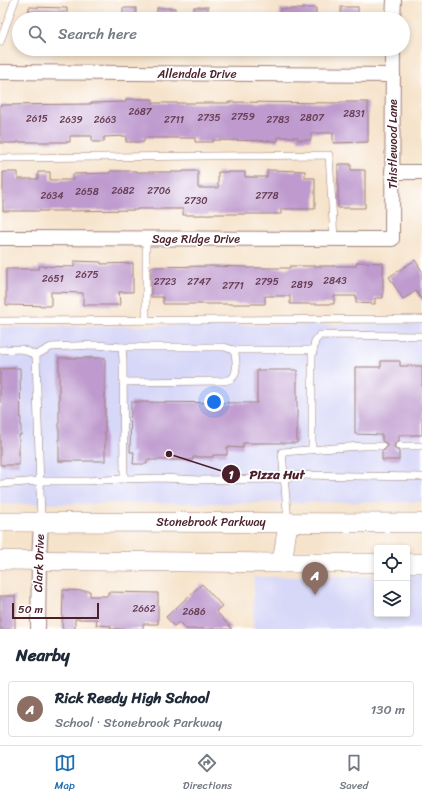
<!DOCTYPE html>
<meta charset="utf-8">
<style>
:root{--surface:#fff;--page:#f6f6f7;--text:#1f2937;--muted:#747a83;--line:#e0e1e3;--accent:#1f6fb2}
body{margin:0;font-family:Sriracha,sans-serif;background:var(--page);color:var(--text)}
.controls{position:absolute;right:12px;bottom:12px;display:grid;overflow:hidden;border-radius:4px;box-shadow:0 2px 6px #0003}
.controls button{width:36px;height:36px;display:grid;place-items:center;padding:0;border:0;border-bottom:1px solid var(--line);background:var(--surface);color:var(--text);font:20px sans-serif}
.scale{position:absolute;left:12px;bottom:10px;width:87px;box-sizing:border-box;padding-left:4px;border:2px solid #4a1f2b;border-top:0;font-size:11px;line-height:14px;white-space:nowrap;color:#4a1f2b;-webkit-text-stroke:3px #fff;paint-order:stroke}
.you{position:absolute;left:214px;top:402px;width:14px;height:14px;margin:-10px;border:3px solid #fff;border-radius:50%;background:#1a73e8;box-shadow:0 0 0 6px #1a73e833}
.badge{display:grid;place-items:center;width:26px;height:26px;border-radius:50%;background:var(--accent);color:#fff;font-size:13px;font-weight:700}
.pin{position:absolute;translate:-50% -33px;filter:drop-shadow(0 1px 2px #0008)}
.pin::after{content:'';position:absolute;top:21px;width:14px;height:12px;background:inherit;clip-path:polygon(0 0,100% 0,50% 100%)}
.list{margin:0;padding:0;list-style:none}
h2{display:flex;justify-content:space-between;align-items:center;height:52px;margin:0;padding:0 16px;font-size:17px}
h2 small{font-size:13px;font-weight:400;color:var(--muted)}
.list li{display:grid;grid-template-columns:26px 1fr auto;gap:12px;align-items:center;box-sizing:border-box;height:56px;margin:0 8px 8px;padding:0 8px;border:1px solid var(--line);border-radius:4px}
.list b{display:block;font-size:15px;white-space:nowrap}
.list p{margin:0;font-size:13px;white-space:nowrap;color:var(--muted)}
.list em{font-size:13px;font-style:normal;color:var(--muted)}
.icon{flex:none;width:22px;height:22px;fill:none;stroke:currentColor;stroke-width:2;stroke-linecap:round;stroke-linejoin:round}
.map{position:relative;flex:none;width:422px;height:629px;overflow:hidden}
.search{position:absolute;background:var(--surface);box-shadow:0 2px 6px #0003;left:12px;right:12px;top:12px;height:44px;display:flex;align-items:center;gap:10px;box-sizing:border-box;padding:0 14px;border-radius:22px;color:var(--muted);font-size:15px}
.sheet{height:116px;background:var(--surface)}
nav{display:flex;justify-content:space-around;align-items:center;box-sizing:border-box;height:56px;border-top:1px solid var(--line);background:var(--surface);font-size:11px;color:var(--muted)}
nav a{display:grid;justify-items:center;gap:2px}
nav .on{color:var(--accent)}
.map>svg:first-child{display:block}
.built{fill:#d7d7f8}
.building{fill:#be9ace}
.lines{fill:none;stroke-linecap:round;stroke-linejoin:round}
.lane-casing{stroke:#a0817b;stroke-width:8}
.street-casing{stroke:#a0817b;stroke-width:16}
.secondary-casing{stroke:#a0817b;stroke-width:20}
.lane{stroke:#fff;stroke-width:7}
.street{stroke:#fff;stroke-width:14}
.secondary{stroke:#fff;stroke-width:19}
.labels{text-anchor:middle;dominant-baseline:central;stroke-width:3.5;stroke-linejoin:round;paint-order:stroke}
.number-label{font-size:10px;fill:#673e54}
.street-label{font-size:12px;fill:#4a1f2b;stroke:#fff}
.leader{fill:none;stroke:#4a1f2b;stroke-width:1.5}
.callout-dot{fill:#4a1f2b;stroke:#fff;stroke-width:1.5}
.mark-label{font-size:12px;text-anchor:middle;font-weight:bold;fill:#fff}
.callout-label{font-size:13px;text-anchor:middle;font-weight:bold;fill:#4a1f2b;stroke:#fff;stroke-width:3.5;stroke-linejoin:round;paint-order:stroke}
</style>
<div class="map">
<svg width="422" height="629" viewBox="0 0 422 629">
<rect width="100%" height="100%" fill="#fff"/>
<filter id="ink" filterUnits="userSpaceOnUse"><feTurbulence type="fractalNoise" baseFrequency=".025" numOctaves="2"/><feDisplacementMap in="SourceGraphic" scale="8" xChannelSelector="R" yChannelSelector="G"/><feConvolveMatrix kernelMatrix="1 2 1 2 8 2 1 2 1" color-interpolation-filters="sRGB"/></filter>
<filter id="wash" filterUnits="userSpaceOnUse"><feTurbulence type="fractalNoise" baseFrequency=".012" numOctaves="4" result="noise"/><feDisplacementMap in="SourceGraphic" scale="16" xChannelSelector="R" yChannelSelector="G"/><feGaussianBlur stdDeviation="0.9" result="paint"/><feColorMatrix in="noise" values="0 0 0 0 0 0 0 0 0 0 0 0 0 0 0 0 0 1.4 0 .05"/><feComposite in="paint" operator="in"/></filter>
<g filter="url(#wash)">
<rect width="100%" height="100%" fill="#f6e3cb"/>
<g class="built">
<polygon points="422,324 422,502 0,504 0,327"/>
<polygon points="407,575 422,575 422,629 253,629 254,577 377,576 377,614 407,614"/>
</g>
<g id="blocks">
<g class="building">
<polygon points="29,7 67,8 67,19 29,19"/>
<rect x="194" y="7" width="14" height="12"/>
<rect x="341" y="7" width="17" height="12"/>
<rect x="123" y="8" width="13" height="11"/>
<rect x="157" y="8" width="18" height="11"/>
<polygon points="303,8 316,8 316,19 280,19 280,9 303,9"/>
<polygon points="126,99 153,99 153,103 229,103 229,102 340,103 340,102 368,102 368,142 333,143 333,133 311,133 311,140 298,140 298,137 278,137 278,141 213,140 213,142 195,142 195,138 144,138 144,142 126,142 126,136 104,137 104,142 92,142 92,136 70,136 70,142 17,142 17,143 0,143 0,105 91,104 91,103 126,102"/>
<polygon points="338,164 351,164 351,170 365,170 365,208 338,208"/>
<polygon points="267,170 305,171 305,178 315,178 315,209 281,209 281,214 208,214 208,215 183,215 183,209 137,209 137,210 66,211 3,211 3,172 18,172 18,179 38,179 38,172 50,172 50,180 73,180 73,174 110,173 110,171 137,171 137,172 183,172 183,171 198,171 198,188 218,188 218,172 245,172 245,177 267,177"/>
<polygon points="415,260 422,271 422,301 416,291 403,299 389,277"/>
<polygon points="74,261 101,262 101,264 133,263 133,292 119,292 120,305 83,305 83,293 51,292 51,306 6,305 6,269 39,269 39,266 74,267"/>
<polygon points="357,262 383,263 383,298 375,298 375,304 356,303 356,296 334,296 334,304 290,304 290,296 265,296 265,304 163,304 163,297 151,297 151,267 213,266 247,267 247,268 290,268 290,266 356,266"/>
<rect x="59" y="358" width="46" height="103"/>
<polygon points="381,361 400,361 400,366 422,366 422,435 399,435 399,441 396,442 394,446 395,449 399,451 399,460 382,460 382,451 385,450 387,446 386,443 382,441 382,435 355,434 355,367 381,367"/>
<polygon points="20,368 21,435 19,435 19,465 0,465 0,369"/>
<polygon points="257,370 297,370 297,443 243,443 243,448 227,447 227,455 213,455 213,457 193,457 193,460 147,460 147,464 133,464 134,452 130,452 131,402 257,403"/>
<polygon points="202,584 222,606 216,611 232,629 186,629 179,622 174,626 166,617"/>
<polygon points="63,590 90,591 90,596 108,596 108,592 158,593 158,624 143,624 143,629 110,629 111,626 96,625 97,619 75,619 75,629 62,629"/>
<rect x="0" y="596" width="15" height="33"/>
</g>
</g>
</g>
<g filter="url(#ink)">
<use href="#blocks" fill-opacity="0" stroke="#a0817b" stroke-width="1"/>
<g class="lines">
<defs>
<g id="lane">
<polyline points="0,42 15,0"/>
<polyline points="0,158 329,155 334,239"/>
<polyline points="146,239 146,320"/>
<polyline points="0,321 422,319"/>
<path d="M 122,347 L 224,347 L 234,350 C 236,357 239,374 231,379 C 229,380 224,381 221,381 L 123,382"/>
<polyline points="0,350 21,349 36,355 41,521"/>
<polyline points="234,350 313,350"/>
<polyline points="399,446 422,446"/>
<polyline points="312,450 312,356 315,341 320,335 422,336"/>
<polyline points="124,479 162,478 199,480 285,479 296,475 422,477"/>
<polyline points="0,484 40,481 85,481 124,479 123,360 122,347 96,345 51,347 36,355"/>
<polyline points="288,522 282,452 361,446 382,446"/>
</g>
<g id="street">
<polyline points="393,19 394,0"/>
<polyline points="0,72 393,75"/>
<polyline points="392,172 422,172"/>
<polyline points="0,238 392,239 393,49"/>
<polyline points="38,629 39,560 41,522"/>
</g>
<g id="secondary">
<polyline points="0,522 422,523"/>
<polyline points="0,560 282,563 377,563"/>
<polyline points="282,563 288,523"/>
<polyline points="407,563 422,563"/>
</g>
</defs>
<use href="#lane" class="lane-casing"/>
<use href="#street" class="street-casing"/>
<use href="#secondary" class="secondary-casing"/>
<use href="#lane" class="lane"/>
<use href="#street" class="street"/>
<use href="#secondary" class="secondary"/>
</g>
</g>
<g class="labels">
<g class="number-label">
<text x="140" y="112">2687</text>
<text x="354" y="114">2831</text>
<text x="243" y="117">2759</text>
<text x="209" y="118">2735</text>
<text x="312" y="118">2807</text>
<text x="37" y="119">2615</text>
<text x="71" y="120">2639</text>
<text x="105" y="120">2663</text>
<text x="174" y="120">2711</text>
<text x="278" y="120">2783</text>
<text x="123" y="191">2682</text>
<text x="159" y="191">2706</text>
<text x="87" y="192">2658</text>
<text x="52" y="196">2634</text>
<text x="267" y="196">2778</text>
<text x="196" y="201">2730</text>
<text x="87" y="275">2675</text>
<text x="53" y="279">2651</text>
<text x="335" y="281">2843</text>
<text x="165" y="282">2723</text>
<text x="199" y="282">2747</text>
<text x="267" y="282">2795</text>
<text x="302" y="285">2819</text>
<text x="233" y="286">2771</text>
<text x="144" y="609">2662</text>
<text x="194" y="612">2686</text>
</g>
<g class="street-label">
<text x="197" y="74">Allendale Drive</text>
<text transform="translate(393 144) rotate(-90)">Thistlewood Lane</text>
<text x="196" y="239">Sage Ridge Drive</text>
<text x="211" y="522">Stonebrook Parkway</text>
<text transform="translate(39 563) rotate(-88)">Clark Drive</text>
</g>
</g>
<path class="leader" d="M169 454L231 474"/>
<g class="callout-dot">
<circle cx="169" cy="454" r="4"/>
<circle cx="231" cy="474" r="10"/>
</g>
<g class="mark-label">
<text x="231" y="479">1</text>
</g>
<g class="callout-label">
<text x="277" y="479">Pizza Hut</text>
</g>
</svg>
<div class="controls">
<button><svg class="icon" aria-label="locate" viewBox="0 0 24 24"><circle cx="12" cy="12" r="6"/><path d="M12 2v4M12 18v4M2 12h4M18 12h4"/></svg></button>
<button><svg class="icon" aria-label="layers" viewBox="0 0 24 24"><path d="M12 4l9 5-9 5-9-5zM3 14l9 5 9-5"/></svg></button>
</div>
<div class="scale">50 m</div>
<div class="you"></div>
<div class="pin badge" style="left:315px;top:595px;background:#8d6e63">A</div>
<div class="search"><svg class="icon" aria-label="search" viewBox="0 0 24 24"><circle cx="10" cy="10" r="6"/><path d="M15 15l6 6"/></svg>Search here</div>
</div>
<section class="sheet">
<h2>Nearby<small></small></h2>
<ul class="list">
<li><span class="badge" style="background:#8d6e63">A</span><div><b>Rick Reedy High School</b><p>School · Stonebrook Parkway</p></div><em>130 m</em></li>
</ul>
</section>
<nav>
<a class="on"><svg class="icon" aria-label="map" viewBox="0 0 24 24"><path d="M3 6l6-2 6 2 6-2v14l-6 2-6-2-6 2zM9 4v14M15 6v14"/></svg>Map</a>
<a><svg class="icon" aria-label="directions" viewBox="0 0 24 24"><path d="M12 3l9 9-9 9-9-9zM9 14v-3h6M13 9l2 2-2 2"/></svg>Directions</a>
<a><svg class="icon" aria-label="saved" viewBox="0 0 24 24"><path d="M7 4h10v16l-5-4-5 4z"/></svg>Saved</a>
</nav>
